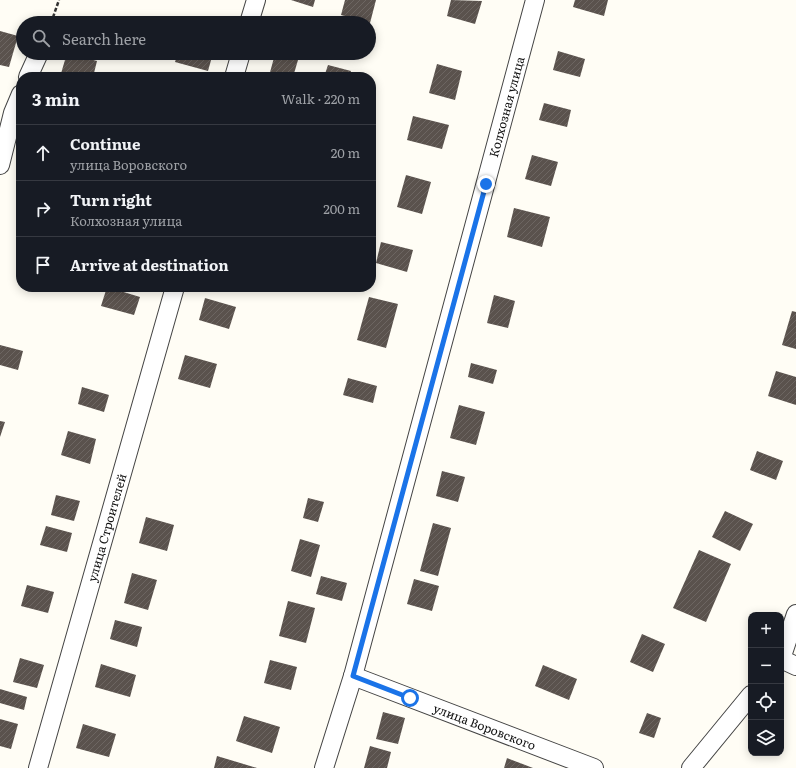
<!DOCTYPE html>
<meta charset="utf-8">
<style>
:root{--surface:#171b24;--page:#242831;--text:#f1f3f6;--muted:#9ea1a6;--line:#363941}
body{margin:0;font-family:Literata,serif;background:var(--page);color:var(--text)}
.controls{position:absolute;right:12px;bottom:12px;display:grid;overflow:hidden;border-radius:8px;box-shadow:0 2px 10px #0003}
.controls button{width:36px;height:36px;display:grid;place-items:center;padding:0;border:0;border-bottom:1px solid var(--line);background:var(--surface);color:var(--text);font:20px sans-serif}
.stop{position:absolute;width:12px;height:12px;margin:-9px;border:3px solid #1a73e8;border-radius:50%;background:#fff}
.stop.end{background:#1a73e8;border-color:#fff;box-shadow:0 1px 4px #0008}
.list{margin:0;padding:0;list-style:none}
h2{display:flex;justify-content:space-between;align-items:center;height:52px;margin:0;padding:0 16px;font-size:17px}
h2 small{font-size:13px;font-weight:400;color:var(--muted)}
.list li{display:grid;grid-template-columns:26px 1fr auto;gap:12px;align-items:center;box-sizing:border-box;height:56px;padding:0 16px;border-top:1px solid var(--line)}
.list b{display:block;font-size:15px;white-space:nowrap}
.list p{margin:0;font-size:13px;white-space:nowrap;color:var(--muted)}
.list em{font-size:13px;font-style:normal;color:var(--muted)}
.icon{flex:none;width:22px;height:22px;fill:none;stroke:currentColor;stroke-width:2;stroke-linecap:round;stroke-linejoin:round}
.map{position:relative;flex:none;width:796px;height:768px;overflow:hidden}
.search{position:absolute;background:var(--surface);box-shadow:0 2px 10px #0003;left:16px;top:16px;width:360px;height:44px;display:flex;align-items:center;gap:10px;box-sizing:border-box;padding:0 14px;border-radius:22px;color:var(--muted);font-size:15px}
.panel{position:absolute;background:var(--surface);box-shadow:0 2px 10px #0003;left:16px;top:72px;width:360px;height:220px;border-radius:16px}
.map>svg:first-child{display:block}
.building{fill:url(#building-hatch)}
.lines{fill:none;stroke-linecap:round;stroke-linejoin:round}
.minor-casing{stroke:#444;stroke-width:20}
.path{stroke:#333;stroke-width:2.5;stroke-dasharray:4 2;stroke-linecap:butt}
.minor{stroke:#fff;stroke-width:18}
.route{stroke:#1a73e8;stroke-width:5}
.labels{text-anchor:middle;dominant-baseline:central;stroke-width:4;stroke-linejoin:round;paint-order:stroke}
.street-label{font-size:12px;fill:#111;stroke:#fff}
</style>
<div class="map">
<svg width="796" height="768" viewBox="0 0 796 768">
<defs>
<pattern id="building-hatch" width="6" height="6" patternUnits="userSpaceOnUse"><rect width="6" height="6" fill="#5a524d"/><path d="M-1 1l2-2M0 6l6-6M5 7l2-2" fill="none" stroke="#6d6662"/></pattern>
</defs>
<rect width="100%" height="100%" fill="#fffdf5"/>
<g class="building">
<polygon points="291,0 315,0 313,7"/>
<polygon points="345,0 376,0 370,23 341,15"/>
<polygon points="451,0 482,1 475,24 447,16"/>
<polygon points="575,0 608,0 604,16 573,7"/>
<polygon points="0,31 18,36 9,67 0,65"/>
<polygon points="558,51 585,59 580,77 553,70"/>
<polygon points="67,53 97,61 93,77 60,77"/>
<polygon points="178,53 213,53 208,71 175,62"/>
<polygon points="275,54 298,60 293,77 269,76"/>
<polygon points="437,64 462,71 455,100 429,93"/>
<polygon points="328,65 351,71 349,77 324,77"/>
<polygon points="544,103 571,110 567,127 539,120"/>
<polygon points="413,116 449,125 442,149 407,140"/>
<polygon points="532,155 558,162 551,186 525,179"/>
<polygon points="406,175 431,182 422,214 397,207"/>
<polygon points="514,208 550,217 542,247 507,237"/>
<polygon points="381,242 413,250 407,272 376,263"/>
<polygon points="107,287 140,297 134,315 101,306"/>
<polygon points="494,295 515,301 508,328 487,323"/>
<polygon points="369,297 398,304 386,348 357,340"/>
<polygon points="205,298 236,307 229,329 199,320"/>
<polygon points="792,311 796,312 796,349 782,345"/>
<polygon points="0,345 23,351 18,370 0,365"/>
<polygon points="185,355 217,364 210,388 178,379"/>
<polygon points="471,363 497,370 493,384 468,377"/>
<polygon points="776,371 796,377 796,405 768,396"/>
<polygon points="348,378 377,386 373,403 343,395"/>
<polygon points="82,387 109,395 104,412 78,404"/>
<polygon points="459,405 485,412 476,445 450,438"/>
<polygon points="0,421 5,422 0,437"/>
<polygon points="68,431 96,439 90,464 61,455"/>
<polygon points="757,451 783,461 776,480 750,470"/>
<polygon points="442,471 465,477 458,502 436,496"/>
<polygon points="56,495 80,501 74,521 51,515"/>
<polygon points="308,498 324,502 318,522 303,518"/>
<polygon points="725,511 753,524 740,551 712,537"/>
<polygon points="146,517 174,525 167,551 139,543"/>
<polygon points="433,523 451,528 438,576 420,571"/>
<polygon points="46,526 72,533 67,552 40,545"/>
<polygon points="300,539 320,545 311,577 291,571"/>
<polygon points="699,550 731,564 706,622 673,608"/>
<polygon points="132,573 157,580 148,610 124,603"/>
<polygon points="321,576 347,583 342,601 316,594"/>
<polygon points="414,579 439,586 432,611 407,604"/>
<polygon points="27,585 54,592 48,613 21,606"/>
<polygon points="288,601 315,608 306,643 279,636"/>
<polygon points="115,620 142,627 137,647 110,639"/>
<polygon points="642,634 665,644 653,672 630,662"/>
<polygon points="20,658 44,665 37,688 13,682"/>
<polygon points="270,660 297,667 291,690 264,683"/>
<polygon points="101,664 136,675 130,697 95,687"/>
<polygon points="543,665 577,679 569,700 535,686"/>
<polygon points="0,689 27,697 24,710 0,703"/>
<polygon points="383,712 405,718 398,744 376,739"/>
<polygon points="647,713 661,718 654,738 639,733"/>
<polygon points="244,716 280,727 272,753 236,741"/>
<polygon points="0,719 18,724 11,749 0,746"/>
<polygon points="83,724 116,734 109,757 76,748"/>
<polygon points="370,746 391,752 387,768 364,768"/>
<polygon points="217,756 257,768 214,768"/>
<polygon points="507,758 533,768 504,768"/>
</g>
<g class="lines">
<defs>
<g id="minor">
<polyline points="249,23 256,0"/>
<polyline points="28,77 39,53"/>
<polyline points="234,77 241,53"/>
<polyline points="0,165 13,113 21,94"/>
<polyline points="781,659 796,614"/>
<polyline points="781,659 796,666"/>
<path id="s1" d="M 353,676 L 594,768"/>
<path id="s2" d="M 38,768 L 175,287"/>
<path id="s3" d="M 324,768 L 353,676 L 535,0"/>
<polyline points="691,768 751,695"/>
</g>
</defs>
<use href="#minor" class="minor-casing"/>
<polyline class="path" points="51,23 59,0"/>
<use href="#minor" class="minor"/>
</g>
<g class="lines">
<polyline class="route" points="410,698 353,676 486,184"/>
</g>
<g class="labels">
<g class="street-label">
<text stroke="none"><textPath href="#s3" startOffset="686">Колхозная улица</textPath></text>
<text stroke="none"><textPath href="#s2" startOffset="250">улица Строителей</textPath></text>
<text stroke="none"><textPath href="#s1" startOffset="141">улица Воровского</textPath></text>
</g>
</g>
</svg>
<div class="controls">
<button>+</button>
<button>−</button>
<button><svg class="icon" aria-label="locate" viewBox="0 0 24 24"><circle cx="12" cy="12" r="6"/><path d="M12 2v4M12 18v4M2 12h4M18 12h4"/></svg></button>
<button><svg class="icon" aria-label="layers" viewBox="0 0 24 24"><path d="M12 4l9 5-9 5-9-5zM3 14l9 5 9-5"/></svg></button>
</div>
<div class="stop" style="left:410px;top:698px"></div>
<div class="stop end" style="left:486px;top:184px"></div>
<div class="search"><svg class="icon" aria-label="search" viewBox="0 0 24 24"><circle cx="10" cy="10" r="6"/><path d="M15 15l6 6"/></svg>Search here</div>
<section class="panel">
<h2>3 min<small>Walk · 220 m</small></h2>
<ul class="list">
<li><svg class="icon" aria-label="ahead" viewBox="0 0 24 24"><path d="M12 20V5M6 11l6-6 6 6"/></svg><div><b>Continue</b><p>улица Воровского</p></div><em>20 m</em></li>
<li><svg class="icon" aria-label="right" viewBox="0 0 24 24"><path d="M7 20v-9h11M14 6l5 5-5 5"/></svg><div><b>Turn right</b><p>Колхозная улица</p></div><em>200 m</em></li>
<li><svg class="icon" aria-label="arrive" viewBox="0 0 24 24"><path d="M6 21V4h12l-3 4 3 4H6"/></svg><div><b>Arrive at destination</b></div></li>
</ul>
</section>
</div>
